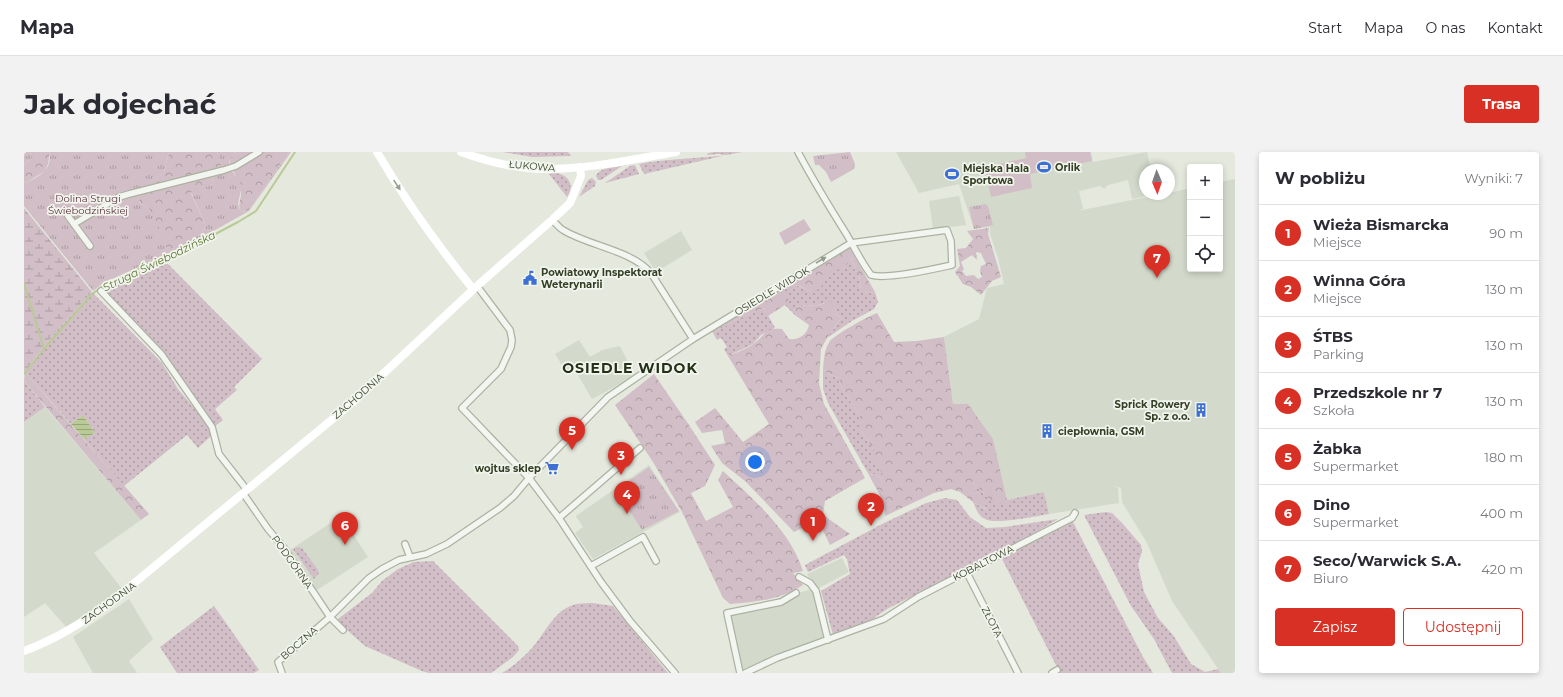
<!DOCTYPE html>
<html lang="pl">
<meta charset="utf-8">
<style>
:root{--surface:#fff;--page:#f2f2f3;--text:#2b2b33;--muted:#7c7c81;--line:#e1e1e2;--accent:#d93025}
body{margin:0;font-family:Montserrat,sans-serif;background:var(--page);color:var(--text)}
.controls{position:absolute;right:12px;top:12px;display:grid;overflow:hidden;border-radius:4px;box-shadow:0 2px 6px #0003}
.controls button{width:36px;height:36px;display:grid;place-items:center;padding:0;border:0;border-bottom:1px solid var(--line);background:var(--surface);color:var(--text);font:20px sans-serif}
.compass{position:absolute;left:1115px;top:12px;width:36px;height:36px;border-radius:50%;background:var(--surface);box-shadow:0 2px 6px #0003;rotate:178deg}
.you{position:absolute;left:731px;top:310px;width:14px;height:14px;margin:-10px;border:3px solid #fff;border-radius:50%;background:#1a73e8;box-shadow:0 0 0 6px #1a73e833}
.badge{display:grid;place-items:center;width:26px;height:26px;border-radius:50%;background:var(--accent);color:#fff;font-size:13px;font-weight:700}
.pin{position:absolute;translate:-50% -33px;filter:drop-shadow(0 1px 2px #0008)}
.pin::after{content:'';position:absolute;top:21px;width:14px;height:12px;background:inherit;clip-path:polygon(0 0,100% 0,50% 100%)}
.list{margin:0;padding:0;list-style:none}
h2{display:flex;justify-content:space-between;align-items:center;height:52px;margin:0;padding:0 16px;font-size:17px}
h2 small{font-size:13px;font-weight:400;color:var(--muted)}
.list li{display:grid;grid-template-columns:26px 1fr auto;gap:12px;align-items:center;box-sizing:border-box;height:56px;padding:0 16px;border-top:1px solid var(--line)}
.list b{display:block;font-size:15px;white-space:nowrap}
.list p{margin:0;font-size:13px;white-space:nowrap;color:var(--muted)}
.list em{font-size:13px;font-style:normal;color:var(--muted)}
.actions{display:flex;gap:8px;padding:12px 16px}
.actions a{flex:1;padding:9px 0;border:1px solid var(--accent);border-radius:4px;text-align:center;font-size:14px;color:var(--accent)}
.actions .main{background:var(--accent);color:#fff}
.icon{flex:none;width:22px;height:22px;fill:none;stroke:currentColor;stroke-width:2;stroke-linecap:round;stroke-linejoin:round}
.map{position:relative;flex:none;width:1211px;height:521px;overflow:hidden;border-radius:4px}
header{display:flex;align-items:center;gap:24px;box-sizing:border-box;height:56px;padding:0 20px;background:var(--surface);border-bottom:1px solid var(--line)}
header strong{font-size:19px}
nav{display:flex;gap:22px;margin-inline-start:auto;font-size:14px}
.intro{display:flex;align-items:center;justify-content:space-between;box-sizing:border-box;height:96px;padding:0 24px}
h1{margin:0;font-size:28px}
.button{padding:10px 18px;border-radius:4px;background:var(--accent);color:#fff;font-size:14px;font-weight:700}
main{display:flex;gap:24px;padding:0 24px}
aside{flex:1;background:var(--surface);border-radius:4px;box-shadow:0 2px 6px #0003}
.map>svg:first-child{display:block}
.built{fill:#d3dacb}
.grass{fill:url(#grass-dots)}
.forest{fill:url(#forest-crowns);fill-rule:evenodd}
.wetland{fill:url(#wetland-marsh)}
.park{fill:url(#park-tufts)}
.pitch{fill:#d2bec7}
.water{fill:url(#water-rules)}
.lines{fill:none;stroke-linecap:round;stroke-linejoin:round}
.stream{stroke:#b9ca97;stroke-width:2}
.street-casing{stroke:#acb2a2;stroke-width:8}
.street{stroke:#f3f6f0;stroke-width:5.5}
.secondary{stroke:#fff;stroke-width:8}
.oneway{fill:#9a9f92}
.oneway2{fill:#949a8b}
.labels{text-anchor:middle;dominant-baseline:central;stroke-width:3.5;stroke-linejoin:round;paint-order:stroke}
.street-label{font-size:10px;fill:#343f26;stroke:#f2f5ed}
.poi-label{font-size:10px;font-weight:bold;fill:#343f26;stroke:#f2f5ed;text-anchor:start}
.park-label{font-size:10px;fill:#5b3342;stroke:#f2f5ed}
.water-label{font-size:11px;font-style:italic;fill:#5b742f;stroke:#f2f5ed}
.district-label{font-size:14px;font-weight:bold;letter-spacing:1px;fill:#253019;stroke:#f2f5ed}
</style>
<header>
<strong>Mapa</strong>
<nav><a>Start</a><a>Mapa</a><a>O nas</a><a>Kontakt</a></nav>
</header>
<div class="intro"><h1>Jak dojechać</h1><a class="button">Trasa</a></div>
<main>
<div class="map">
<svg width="1211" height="521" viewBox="0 0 1211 521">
<defs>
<pattern id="grass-dots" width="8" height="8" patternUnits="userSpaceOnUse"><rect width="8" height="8" fill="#d2bec7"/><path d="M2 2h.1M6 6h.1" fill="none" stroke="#ab9ca1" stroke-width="1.8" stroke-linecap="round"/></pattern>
<pattern id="forest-crowns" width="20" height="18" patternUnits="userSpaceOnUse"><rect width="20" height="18" fill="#d2bec7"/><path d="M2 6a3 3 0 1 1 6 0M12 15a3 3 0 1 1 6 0" fill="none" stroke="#ab9ca1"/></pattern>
<pattern id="wetland-marsh" width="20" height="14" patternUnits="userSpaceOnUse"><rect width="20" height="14" fill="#d2bec7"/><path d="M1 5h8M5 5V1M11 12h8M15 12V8" fill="none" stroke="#ab9ca1"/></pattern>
<pattern id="park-tufts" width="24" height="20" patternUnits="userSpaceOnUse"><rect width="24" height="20" fill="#d2bec7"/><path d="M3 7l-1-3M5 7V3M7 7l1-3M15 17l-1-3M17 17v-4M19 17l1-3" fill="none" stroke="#ab9ca1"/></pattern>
<pattern id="water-rules" width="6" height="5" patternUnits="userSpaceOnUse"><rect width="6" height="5" fill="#b9ca97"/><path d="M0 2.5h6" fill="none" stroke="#97a57b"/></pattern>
</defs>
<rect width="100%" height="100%" fill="#e4e8dd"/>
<g class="built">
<polygon points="872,0 1067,0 1069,10 1123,0 1127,18 1121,18 1121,42 1132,42 1108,47 1104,28 1084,33 1080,37 1076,34 1055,39 1059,57 1053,59 1138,42 1145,42 1145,41 1166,36 1166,117 1196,117 1196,30 1211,27 1211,521 1197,521 1148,449 1123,391 1098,350 1097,336 1089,333 1094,336 1095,351 1025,362 1020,340 983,348 969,287 929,252 920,185 955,167 963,136 980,132 974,106 966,82 966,75 950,77 935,32 895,41"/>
<polygon points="935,44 942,73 909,77 905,49"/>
<polygon points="657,79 668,98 632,120 620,101"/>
<polygon points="555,188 566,205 578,198 596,194 611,224 568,247 551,218 544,222 531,202"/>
<polygon points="21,255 117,368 70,401 99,438 43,476 21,451 0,465 0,270"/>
<polygon points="625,313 656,360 569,407 551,381 559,375 552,364"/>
<polygon points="317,364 344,405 293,438 266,398"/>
<polygon points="818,406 825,420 793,437 783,422"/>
<polygon points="789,437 800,487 717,518 705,463 732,458 773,441"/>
<polygon points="105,447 129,487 105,509 113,521 69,521 49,485"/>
</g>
<g class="grass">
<polygon points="479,0 544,0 547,4 508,5"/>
<polygon points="691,0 718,0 702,3 694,2 683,3 684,1"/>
<path d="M 693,4 L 698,4 L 620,22 L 615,12 C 641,7 667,7 693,4 Z"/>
<polygon points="611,13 615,22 581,31 606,14"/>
<path d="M 598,14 L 577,28 L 574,28 L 572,24 C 576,15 589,16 598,14 Z"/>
<path d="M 532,21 C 545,23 551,34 543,45 L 525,22 Z"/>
<polygon points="568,26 572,30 571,34 555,45 564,28"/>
<path d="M 828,106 L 831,118 L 835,122 L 837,138 L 843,141 L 851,140 L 854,150 L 850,157 L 828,169 L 803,186 L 818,165 L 813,164 L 810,152 L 800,151 L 792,154 L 783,153 L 770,155 L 772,164 L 761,153 L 764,146 L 754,137 C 766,130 773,132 785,139 L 803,127 L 810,117 L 819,117 Z"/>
<polygon points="141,109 238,207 210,235 213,238 191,257 199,268 190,275 139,201 78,136"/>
<polygon points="68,140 138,211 154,237 186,275 188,283 174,296 163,283 100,334 60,287 71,281 59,263 47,272 1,220 26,186"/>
<polygon points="740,156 751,176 737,183 729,192 704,204 700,197 703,195 697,186 693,188 689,181 716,166"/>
<polygon points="799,217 804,222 815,226 816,233 837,266 837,279 850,298 859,323 857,327 851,322 845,323 804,251 799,237"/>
<polygon points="0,229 21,255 0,270"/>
<path d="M 948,328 L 960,342 L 982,352 L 983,348 L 1020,340 L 1025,362 C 1013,364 970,373 961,367 C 954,364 952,356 949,350 L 963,358 L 954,342 Z"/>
<polygon points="921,346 933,348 946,365 962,376 981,375 1034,367 996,390 863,457 847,468 809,483 797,439 826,422 823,407 820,403 784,420 781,413 858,372 902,351"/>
<polygon points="1082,360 1088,361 1099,372 1117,393 1118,400 1114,412 1120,440 1134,466 1149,483 1167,512 1181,520 1194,517 1197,521 1148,521 1130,487 1107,454 1060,363"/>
<polygon points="1048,368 1119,505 1129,521 1036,521 977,405"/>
<polygon points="273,395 278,396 294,418 295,421 290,427 269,397"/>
<polygon points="409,409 494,494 495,498 489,505 467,521 405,521 398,519 341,494 315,471 314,467 348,441 358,429 374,417 390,410"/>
<path d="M 569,451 L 589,454 L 644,521 L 478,521 C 490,514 500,505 509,495 C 522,480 531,456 553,452 C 558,451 564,451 569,451 Z"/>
<polygon points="190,454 235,518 230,521 153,521 136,495"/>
</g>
<g class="forest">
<polygon points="6,0 26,0 24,12 21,19 2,31 0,30 0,13 8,6"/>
<polygon points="145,0 193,0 198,16 169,28 188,24 189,32 167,41 182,74 170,89 146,100 143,97 126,58 116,51 114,45 116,38 140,21"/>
<path d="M 212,0 L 265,0 L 225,58 L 219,60 L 216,58 C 214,51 217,48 217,41 C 217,29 207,19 205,7 Z"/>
<path d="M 965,76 L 964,82 L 977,125 L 968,129 L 957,143 L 947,135 L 939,132 L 931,120 L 936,114 L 933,97 L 942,96 L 949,87 L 943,79 ZM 952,100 L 957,101 L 962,112 L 957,114 L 956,119 L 958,125 L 954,127 L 950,123 L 942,124 L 938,119 L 940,117 L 937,110 L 948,103 L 953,108 Z"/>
<polygon points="825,95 851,140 843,141 837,138 835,122 831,118 828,106 819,117 810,118 797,135 791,140 785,139 776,134 763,132"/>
<polygon points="754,137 765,146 761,153 744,164 740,156 716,166 689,181 687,179"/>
<path d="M 807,149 L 810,152 L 813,164 L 818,165 L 803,186 L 797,197 L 795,231 L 800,252 L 841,326 L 801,349 L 799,363 L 826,382 L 806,393 L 794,368 L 770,380 L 721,329 L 698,311 L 687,294 L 701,291 L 698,278 L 678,281 L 671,270 L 691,256 L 719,290 L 745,272 L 704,204 C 712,201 721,197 728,193 C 740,185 741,175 758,177 L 765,187 C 775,188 783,183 785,173 L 772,164 L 770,155 L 783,153 L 792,154 Z"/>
<path d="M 853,161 L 870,190 L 893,189 L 920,185 L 929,252 L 944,252 L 969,287 L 983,348 L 982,352 L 970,352 L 949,330 L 954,342 L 964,358 L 949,350 L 936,340 L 927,337 L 910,341 L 861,364 L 860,351 L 845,323 L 851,322 L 857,327 L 859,322 L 849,306 L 850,298 L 837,279 L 837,266 L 816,233 L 815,226 L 804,222 L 799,217 C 800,208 800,197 806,189 C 812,182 843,165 853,161 Z"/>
<polygon points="1,220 125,362 117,368 0,229"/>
<path d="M 630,222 L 665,273 L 691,313 L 681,334 L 667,341 L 682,369 L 709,355 L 694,328 L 699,319 C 730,348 766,378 779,419 L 769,421 L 779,433 C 756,448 732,450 706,452 L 699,446 L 658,360 L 629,310 L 591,253 Z"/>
</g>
<polygon class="wetland" points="0,56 68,140 26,186 0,221"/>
<g class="park">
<polygon points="0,0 6,0 8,6 0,13"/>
<path d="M 26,0 L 145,0 L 140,21 L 117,38 L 114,45 L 116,51 L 126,58 L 131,66 L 143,97 L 146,100 L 170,89 L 182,74 L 167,40 L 189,32 L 188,24 L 169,28 L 168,23 L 198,16 L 193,0 L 212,0 L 205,8 L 206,16 L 218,33 L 214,52 L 216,58 L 219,60 L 225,58 L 265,0 L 267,0 L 225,59 L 170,90 L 79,131 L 69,139 L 0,54 L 0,30 L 2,31 C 17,23 27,19 26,0 Z"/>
<polygon points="826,0 831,12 830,17 807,30 802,20 795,13 791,13 789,4"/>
<polygon points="961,52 964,54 969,73 950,77 945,55"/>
<polygon points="625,315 655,359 618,378 592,338"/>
</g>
<g class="pitch">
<polygon points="1001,0 1066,0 1068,9 1006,22 1008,36 967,45 961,15 1002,6"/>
<polygon points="780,67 787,78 761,93 755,81"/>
</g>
<polygon class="water" points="59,263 71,281 60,287 47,272"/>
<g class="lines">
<g class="stream">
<polyline points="0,131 20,197"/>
<polyline points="0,222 20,197 49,164 67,143 76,136 128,110 182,87 214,70 232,59 271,0"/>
</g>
<defs>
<g id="street">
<polyline points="44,64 66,94"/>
<polyline points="50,72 95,45 105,42 200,18 212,14 235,0"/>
<polyline points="453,134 486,178 488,188 487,195 477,217 438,256 505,326 535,366 577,430 606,469 651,521"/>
<polyline points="77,139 138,203 188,275 195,302 223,338"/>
<path d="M 669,187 L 827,91 L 923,78 L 927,89 L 928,113 C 910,117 863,128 847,123 C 838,111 831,97 823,83 C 806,56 789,28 774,0"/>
<polyline points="219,341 244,377 260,396 306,465 319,478"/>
<polyline points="535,366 616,296"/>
<polyline points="381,392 386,405"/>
<polyline points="567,414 619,385 632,409"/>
<polyline points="942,419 994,521"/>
<polyline points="775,425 786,431 792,439 804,488"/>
<path d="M 258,521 L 254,510 L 306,465 L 345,426 L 358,417 L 375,408 L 402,402 L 423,392 L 476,356 L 490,344 L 505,326 L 584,245 L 669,187 L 627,121 C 607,98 565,94 539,78 C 535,76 532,71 528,68"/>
<polyline points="716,521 703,461 757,450 772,441"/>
<polyline points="721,521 753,506 860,467 894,445 1038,371 1048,366 1051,361"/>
<polyline points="1028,521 1033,518"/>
</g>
</defs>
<use href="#street" class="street-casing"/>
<use href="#street" class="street"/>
<g class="secondary">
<path d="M 353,0 C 381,48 414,94 449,137"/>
<path d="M 437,0 C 464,10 494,17 523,17 C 566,17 610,7 652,0"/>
<path d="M 0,499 C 33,487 63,468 91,447 L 328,251 L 453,134 L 528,68 L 546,51 L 549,44 L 557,24 L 556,15"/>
</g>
</g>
<defs><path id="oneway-solid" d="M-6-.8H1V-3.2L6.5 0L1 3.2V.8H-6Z"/></defs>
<use class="oneway" href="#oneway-solid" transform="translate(373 33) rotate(56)"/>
<use class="oneway2" href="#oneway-solid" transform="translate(797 108) rotate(-31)"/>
<defs>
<symbol id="stadium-bare" viewBox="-9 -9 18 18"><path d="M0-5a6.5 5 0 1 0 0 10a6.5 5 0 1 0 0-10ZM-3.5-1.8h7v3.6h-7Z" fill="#3d70d2" stroke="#f2f5ed" stroke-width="2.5" paint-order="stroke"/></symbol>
<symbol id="civic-bare" viewBox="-9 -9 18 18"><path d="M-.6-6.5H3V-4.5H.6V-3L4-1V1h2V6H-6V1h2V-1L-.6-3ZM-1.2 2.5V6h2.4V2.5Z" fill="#3d70d2" stroke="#f2f5ed" stroke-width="2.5" paint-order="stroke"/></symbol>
<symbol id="building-bare" viewBox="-9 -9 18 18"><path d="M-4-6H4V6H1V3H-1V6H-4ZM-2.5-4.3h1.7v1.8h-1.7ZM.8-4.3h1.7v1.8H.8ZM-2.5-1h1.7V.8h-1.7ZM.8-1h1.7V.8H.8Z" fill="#3d70d2" stroke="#f2f5ed" stroke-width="2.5" paint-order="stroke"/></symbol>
<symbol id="supermarket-bare" viewBox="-9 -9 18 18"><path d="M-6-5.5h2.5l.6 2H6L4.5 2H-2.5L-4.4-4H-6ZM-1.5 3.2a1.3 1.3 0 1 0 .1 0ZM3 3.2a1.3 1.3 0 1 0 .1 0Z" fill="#3d70d2" stroke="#f2f5ed" stroke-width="2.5" paint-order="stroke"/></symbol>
</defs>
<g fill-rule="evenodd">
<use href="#stadium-bare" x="1010" y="5" width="20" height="20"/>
<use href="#stadium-bare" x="918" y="12" width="20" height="20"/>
<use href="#civic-bare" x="496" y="116" width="20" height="20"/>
<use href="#building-bare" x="1167" y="248" width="20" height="20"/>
<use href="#building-bare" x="1013" y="269" width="20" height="20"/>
<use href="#supermarket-bare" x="518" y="306" width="20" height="20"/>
</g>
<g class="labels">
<g class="street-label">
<text transform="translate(508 14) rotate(5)">ŁUKOWA</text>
<text transform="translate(748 139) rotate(-31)">OSIEDLE WIDOK</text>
<text transform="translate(334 244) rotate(-41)">ZACHODNIA</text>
<text transform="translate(268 410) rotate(55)">PODGÓRNA</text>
<text transform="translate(959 411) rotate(-27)">KOBALTOWA</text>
<text transform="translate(85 451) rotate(-36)">ZACHODNIA</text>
<text transform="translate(968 470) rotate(63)">ZŁOTA</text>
<text transform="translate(275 491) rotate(-41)">BOCZNA</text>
</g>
<g class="poi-label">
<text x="1031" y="15">Orlik</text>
<text x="939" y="16">Miejska Hala<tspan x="939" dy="12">Sportowa</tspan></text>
<text x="517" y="120">Powiatowy Inspektorat<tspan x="517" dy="12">Weterynarii</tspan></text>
<text x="1166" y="252" text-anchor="end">Sprick Rowery<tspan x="1166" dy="12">Sp. z o.o.</tspan></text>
<text x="1034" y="279">ciepłownia, GSM</text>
<text x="517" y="316" text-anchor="end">wojtus sklep</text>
</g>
<g class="park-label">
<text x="64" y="46">Dolina Strugi<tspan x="64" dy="12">Świebodzińskiej</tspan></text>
</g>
<g class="water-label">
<text transform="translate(135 109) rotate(-26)">Struga Świebodzińska</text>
</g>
<g class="district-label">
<text x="606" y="216">OSIEDLE WIDOK</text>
</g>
</g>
</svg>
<div class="controls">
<button>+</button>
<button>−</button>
<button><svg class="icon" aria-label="locate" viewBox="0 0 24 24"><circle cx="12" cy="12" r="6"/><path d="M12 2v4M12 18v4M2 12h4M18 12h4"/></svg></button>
</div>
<svg class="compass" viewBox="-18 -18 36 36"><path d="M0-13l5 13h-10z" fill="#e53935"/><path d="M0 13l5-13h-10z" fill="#7c7c81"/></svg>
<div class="you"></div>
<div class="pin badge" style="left:789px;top:389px">1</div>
<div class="pin badge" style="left:847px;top:374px">2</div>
<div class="pin badge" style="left:597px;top:323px">3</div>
<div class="pin badge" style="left:603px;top:362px">4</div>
<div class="pin badge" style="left:548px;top:298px">5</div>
<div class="pin badge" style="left:321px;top:393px">6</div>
<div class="pin badge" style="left:1133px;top:126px">7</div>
</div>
<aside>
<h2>W pobliżu<small>Wyniki: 7</small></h2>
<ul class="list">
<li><span class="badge">1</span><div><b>Wieża Bismarcka</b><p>Miejsce</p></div><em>90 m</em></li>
<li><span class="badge">2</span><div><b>Winna Góra</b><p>Miejsce</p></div><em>130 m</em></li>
<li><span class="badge">3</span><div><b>ŚTBS</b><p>Parking</p></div><em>130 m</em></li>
<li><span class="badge">4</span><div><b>Przedszkole nr 7</b><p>Szkoła</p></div><em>130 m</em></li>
<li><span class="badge">5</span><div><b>Żabka</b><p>Supermarket</p></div><em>180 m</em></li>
<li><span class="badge">6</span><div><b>Dino</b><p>Supermarket</p></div><em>400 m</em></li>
<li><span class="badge">7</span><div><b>Seco/Warwick S.A.</b><p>Biuro</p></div><em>420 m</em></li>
</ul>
<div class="actions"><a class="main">Zapisz</a><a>Udostępnij</a></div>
</aside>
</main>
